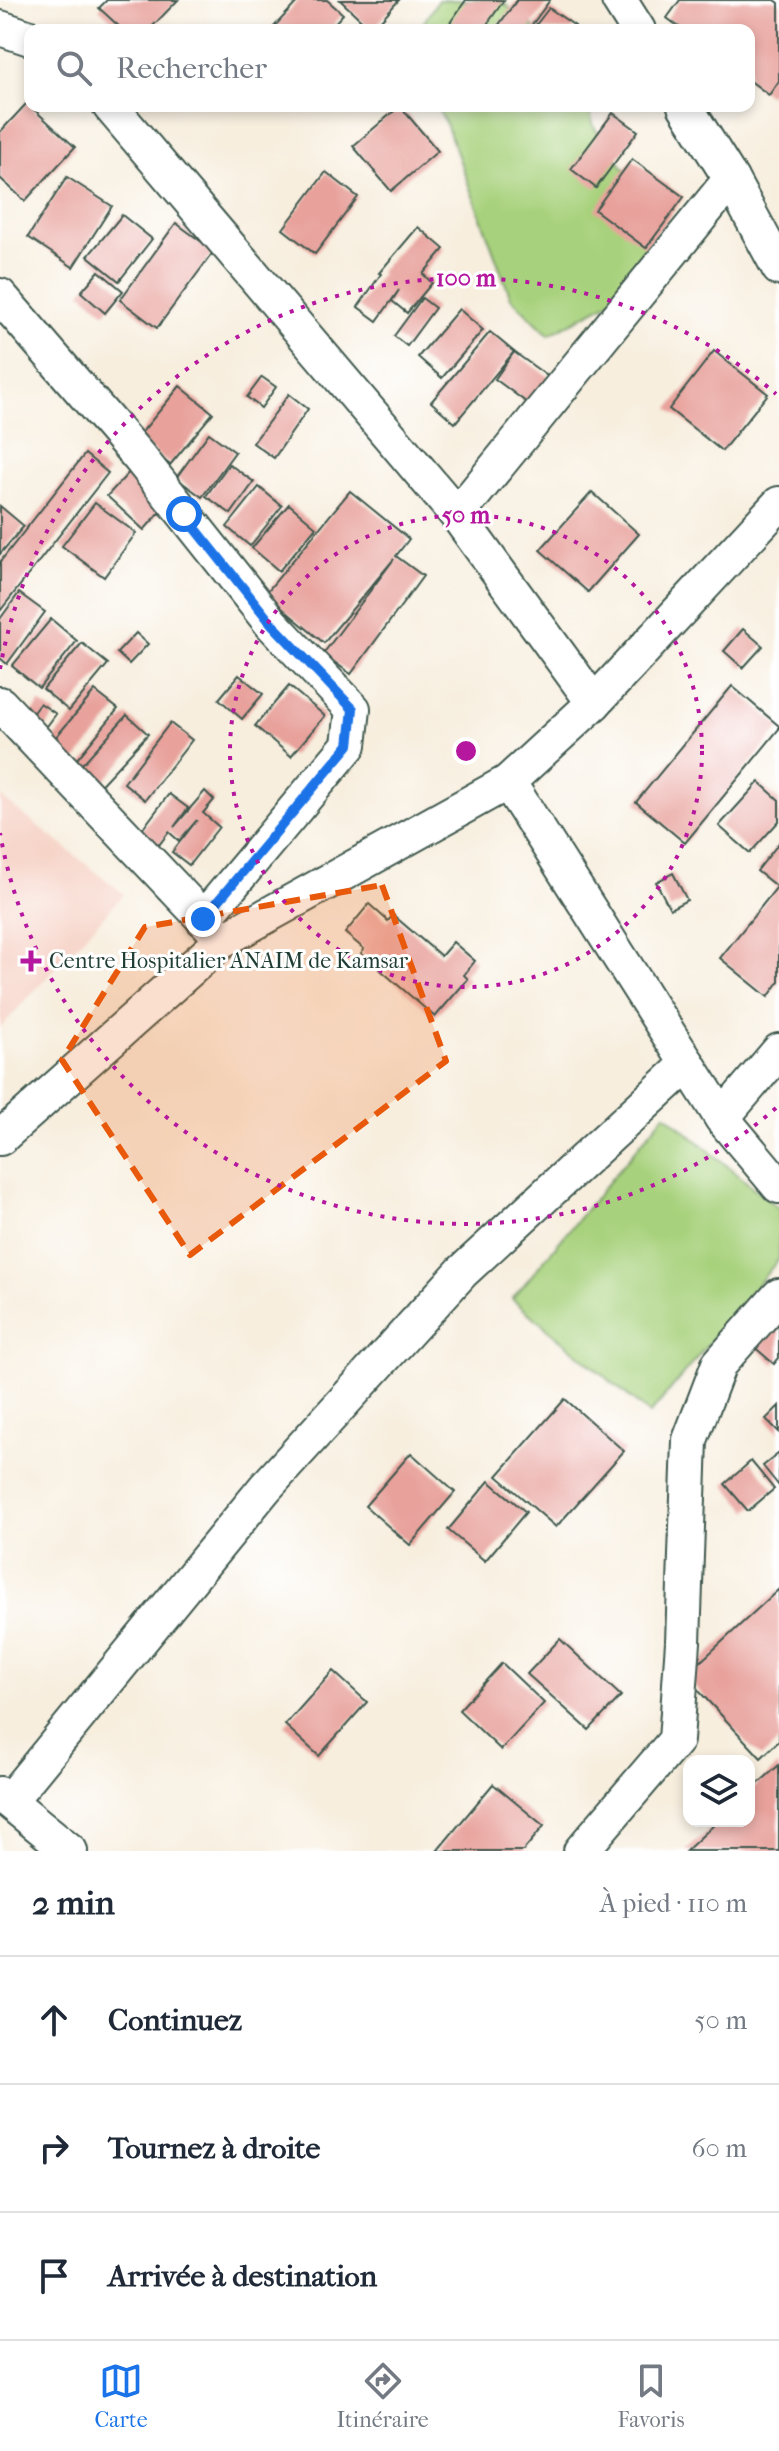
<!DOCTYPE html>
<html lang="fr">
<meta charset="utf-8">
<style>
:root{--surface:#fff;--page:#f6f6f7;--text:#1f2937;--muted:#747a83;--line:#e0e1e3;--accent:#1a73e8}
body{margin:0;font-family:"IM FELL French Canon",serif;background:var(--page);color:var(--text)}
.controls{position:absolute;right:24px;bottom:24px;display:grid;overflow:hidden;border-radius:16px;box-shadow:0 4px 12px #0003}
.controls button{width:72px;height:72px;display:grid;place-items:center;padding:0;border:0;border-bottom:2px solid var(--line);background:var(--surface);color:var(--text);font:40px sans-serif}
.stop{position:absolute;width:24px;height:24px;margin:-18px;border:6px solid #1a73e8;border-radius:50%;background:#fff}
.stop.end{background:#1a73e8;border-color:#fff;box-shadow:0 2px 8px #0008}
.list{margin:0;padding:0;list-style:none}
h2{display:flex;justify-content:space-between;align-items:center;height:104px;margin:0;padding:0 32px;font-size:34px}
h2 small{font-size:26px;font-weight:400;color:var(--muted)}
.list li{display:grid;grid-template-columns:52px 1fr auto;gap:24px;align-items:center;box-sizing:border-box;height:128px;padding:0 32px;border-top:2px solid var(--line)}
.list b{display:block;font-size:30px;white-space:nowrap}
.list em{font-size:26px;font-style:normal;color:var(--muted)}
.icon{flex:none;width:44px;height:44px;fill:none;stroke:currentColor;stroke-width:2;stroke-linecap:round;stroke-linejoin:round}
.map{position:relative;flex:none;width:779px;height:1851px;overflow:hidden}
.search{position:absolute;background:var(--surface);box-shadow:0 4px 12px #0003;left:24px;right:24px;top:24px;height:88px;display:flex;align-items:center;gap:20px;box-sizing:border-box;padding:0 28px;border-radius:16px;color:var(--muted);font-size:30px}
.sheet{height:488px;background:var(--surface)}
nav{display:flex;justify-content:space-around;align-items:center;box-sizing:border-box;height:112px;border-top:2px solid var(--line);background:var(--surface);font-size:22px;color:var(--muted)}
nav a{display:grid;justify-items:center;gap:4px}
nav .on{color:var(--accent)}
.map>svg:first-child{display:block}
.built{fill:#f6d1c5}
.green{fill:#a7d17c;stroke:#638758;stroke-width:2}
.building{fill:#e8a19b}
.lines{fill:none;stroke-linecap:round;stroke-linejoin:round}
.minor-casing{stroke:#3f584e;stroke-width:38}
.minor{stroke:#fff;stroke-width:34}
.route{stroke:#1a73e8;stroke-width:10}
.marked{fill:#e8590c;fill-opacity:0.2;stroke:#e8590c;stroke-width:6;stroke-dasharray:16 10;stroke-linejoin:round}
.ring{fill:none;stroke:#b5179e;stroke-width:4;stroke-dasharray:4 8}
.poi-dot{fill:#b5179e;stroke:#fff;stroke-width:3}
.labels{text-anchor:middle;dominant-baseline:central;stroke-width:6;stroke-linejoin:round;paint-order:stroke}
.poi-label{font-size:22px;fill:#1f3d34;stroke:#fff;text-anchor:start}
.centre{fill:#b5179e;stroke:#fff;stroke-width:4}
.ring-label{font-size:24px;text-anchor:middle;font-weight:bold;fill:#b5179e;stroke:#fff;stroke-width:6;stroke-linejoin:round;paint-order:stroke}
</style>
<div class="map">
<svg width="779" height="1851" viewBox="0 0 779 1851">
<rect width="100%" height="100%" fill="#fff"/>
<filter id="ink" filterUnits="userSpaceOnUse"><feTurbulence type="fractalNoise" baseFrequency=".0125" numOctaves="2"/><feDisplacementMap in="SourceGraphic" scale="16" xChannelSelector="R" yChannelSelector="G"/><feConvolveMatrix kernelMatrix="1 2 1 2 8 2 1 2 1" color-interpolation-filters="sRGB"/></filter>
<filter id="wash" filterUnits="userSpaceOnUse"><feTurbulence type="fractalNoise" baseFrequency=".006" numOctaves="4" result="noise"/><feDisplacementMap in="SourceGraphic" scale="32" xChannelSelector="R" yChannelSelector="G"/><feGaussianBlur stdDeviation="1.8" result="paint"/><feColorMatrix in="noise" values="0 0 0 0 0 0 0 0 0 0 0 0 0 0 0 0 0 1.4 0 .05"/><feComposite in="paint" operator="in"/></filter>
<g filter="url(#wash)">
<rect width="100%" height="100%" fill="#f7eede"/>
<polygon class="built" points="0,796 124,894 0,1028"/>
<g class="green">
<polygon points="438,0 500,0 537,30 419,30"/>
<polygon points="436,106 588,106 594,127 639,189 651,256 624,294 549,335 511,298 446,124"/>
<polygon points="665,1114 779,1209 779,1259 650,1414 512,1299"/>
</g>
<g id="blocks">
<g class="building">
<polygon points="107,0 178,0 149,30 123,30 99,8"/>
<polygon points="299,0 327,0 343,14 333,25 338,30 271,30"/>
<polygon points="340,0 399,0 372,30"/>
<polygon points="466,0 504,0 483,30 445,30"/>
<polygon points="517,0 550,0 528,30 495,30"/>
<polygon points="680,0 775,0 779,3 779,81 769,95 749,80 749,30 683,30 667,18"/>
<polygon points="549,8 575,26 572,30 532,30"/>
<polygon points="27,103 75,147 25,201 0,178 0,132"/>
<polygon points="400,106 438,151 391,191 353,146"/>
<polygon points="613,113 638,131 596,188 571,169"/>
<polygon points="632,159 684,197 646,248 595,210"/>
<polygon points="326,172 358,197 315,254 283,229"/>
<polygon points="67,177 112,206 73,267 28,237"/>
<polygon points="122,215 152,239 119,281 88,256"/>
<polygon points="176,223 214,251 157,328 120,300"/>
<polygon points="418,227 444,249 423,274 432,283 407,313 392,301 399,290 377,321 358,307 381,274 379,273"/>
<polygon points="99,271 123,291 105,313 81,292"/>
<polygon points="422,298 435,308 407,346 394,336"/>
<polygon points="459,309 483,330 442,378 418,357"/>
<polygon points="490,332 514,352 455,423 431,402"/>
<polygon points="714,351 768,394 722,451 669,409"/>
<polygon points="514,352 550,378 530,405 495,379"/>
<polygon points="262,377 276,387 261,408 247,397"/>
<polygon points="180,386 213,413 170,465 137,438"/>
<polygon points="289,394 308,409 274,458 253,443"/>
<polygon points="209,433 235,452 202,497 176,478"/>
<polygon points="85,454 108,473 0,611 0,562"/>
<polygon points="229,464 254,482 231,514 206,496"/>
<polygon points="133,468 169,502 144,530 107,496"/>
<polygon points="259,487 282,506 250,546 227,527"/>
<polygon points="350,491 409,539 396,556 423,576 351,674 323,654 394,559 324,643 265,594"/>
<polygon points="592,492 639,534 588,592 540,550"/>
<polygon points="95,503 136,533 104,577 62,546"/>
<polygon points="289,504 316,527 279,571 252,548"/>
<polygon points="0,506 24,526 0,554"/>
<polygon points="19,593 45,612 7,664 0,658 0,619"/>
<polygon points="51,619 77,641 39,688 12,666"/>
<polygon points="743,629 763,646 743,668 724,651"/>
<polygon points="136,633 148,644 129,664 117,653"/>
<polygon points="82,643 108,664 69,711 43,689"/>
<polygon points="239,675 263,694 242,719 219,699"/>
<polygon points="289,686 325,716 291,756 255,726"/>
<polygon points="732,686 779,726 779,729 685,843 636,802"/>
<polygon points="95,691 118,709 73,764 50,744"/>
<polygon points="40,703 56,714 39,737 23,726"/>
<polygon points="127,715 148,734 94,792 74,773"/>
<polygon points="170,723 192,740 145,800 124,783"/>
<polygon points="759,782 779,800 779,821 750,853 719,826"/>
<polygon points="205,791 214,800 203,813 219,827 189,865 172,852 197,820 179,841 169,832 159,845 141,831 169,794 188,808 174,827"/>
<polygon points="779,843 779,982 768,997 720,958 777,887 757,871"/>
<polygon points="673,873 687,900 670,909 656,882"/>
<polygon points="369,904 388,921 393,915 441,956 453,942 475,961 464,975 468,979 435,1017 361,953 364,949 345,933"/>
<polygon points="773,1319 779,1324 779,1358 774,1364 752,1345"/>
<polygon points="565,1399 624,1451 556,1527 497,1476"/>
<polygon points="779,1406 779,1432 766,1419"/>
<polygon points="411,1453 455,1492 410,1545 365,1506"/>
<polygon points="779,1453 779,1486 763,1466"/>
<polygon points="751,1461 774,1489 748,1511 725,1484"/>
<polygon points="489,1481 526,1512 485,1561 448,1530"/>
<polygon points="779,1589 779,1741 761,1758 685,1676"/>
<polygon points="560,1639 621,1696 589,1730 527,1674"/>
<polygon points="502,1663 544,1703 501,1750 459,1710"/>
<polygon points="333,1671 367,1702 319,1756 285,1725"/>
<polygon points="779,1765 779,1851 686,1851 718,1821 749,1821 749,1792"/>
<polygon points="493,1784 544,1826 523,1851 437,1851"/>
</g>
</g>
</g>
<g filter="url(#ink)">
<use href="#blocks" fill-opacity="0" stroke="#3f584e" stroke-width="2"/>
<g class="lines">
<defs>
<g id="minor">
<polyline points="619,0 638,30"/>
<polyline points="0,28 30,38"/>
<polyline points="110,106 457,515 594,703"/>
<polyline points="685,106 731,179 779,268"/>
<polyline points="0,296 139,457 271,623 353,709 349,745 203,919"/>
<polyline points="457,515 731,179"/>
<polyline points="0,704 217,933"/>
<polyline points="508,782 722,1118 779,1186"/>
<polyline points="722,1118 779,1051"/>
<polyline points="0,1138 223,940 508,782 594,703 779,504"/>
<polyline points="0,1794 70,1851"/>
<polyline points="9,1801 265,1488 462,1272 688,1064"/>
<polyline points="581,1851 676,1740 683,1642 690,1440 719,1364 779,1296"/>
</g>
</defs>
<use href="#minor" class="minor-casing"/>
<use href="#minor" class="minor"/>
</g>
</g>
<g class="lines" filter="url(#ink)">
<polyline class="route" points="184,514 271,623 353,709 349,745 203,919"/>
</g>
<path class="marked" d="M 382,885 L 446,1061 L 190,1255 L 62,1060 L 145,927 Z"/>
<g class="ring">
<circle cx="466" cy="751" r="236"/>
<path d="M776 1108A473 473 0 0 1 0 833M0 669A473 473 0 0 1 776 394"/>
</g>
<path class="poi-dot" d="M27 949h8v8h8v8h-8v8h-8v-8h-8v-8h8z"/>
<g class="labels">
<g class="poi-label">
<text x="49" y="961">Centre Hospitalier ANAIM de Kamsar</text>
</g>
</g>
<circle cx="466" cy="751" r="12" class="centre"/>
<g class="ring-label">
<text x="466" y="286">100 m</text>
<text x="466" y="523">50 m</text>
</g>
</svg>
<div class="controls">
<button><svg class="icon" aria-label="layers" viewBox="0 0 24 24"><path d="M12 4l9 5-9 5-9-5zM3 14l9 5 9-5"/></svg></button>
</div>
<div class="stop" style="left:184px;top:514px"></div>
<div class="stop end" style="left:203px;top:919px"></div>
<div class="search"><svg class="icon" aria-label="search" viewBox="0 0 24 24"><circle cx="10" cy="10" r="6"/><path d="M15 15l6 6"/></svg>Rechercher</div>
</div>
<section class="sheet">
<h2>2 min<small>À pied · 110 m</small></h2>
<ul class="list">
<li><svg class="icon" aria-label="ahead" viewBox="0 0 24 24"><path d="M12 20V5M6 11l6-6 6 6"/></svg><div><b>Continuez</b></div><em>50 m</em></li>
<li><svg class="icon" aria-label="right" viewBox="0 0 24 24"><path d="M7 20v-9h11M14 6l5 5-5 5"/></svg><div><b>Tournez à droite</b></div><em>60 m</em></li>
<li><svg class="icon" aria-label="arrive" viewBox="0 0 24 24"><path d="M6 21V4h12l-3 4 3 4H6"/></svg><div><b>Arrivée à destination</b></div></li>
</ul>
</section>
<nav>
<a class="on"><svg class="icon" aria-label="map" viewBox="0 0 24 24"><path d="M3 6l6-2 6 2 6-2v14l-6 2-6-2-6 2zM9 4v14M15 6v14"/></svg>Carte</a>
<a><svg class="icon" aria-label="directions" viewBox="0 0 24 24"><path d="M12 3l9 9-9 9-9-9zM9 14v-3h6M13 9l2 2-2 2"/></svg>Itinéraire</a>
<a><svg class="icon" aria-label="saved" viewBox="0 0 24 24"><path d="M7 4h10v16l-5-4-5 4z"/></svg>Favoris</a>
</nav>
